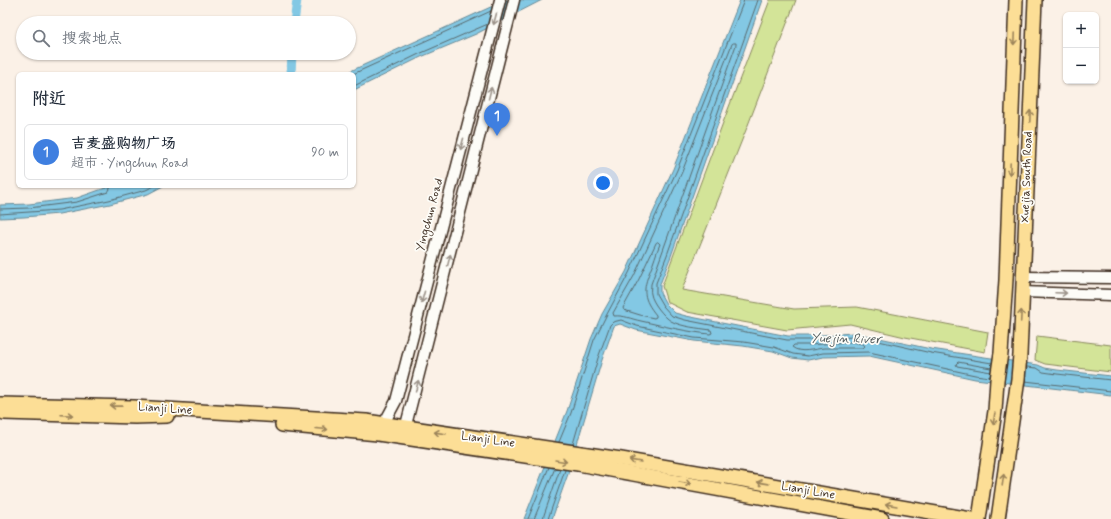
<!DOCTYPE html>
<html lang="zh">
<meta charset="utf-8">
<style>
:root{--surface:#fff;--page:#f2f2f3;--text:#1f2937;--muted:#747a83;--line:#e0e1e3;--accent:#d93025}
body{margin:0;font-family:Mynerve,"LXGW WenKai TC",sans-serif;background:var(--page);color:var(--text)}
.controls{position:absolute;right:12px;top:12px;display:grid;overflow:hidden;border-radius:6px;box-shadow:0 1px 3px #0004}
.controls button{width:36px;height:36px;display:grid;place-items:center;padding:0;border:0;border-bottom:1px solid var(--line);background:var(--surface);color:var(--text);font:20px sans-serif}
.you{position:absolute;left:603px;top:183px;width:14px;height:14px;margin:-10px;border:3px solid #fff;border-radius:50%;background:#1a73e8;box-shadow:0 0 0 6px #1a73e833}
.badge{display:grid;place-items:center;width:26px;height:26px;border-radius:50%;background:var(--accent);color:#fff;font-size:13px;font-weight:700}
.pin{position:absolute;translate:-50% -33px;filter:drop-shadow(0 1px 2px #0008)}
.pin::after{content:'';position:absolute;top:21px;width:14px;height:12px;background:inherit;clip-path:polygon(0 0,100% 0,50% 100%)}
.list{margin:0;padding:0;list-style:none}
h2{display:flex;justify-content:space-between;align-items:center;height:52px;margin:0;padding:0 16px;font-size:17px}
h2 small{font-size:13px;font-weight:400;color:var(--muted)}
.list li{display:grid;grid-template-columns:26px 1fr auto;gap:12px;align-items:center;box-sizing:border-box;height:56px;margin:0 8px 8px;padding:0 8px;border:1px solid var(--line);border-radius:6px}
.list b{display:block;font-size:15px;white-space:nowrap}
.list p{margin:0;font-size:13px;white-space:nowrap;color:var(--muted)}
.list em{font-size:13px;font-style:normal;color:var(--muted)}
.icon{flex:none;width:22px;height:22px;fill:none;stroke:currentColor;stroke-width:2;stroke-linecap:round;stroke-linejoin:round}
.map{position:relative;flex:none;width:1111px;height:519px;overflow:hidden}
.search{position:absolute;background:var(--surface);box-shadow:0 1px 3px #0004;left:16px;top:16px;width:340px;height:44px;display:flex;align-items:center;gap:10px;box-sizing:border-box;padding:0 14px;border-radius:22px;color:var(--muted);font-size:15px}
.panel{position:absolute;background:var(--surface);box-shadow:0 1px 3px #0004;left:16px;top:72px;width:340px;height:116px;border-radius:6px}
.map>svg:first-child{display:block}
.green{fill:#d3e498;stroke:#87875b}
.water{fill:#83c8e4;stroke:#668995}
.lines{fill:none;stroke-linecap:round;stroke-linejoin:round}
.shore{stroke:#58696d;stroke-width:1}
.canal{stroke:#83c8e4;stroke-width:9}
.minor-casing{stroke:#3b2a1e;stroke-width:13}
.major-casing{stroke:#3b2a1e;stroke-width:16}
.minor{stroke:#fdfcf7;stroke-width:10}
.major{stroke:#fcde96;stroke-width:13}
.oneway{stroke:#9c938a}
.oneway2{stroke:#9c845a}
.labels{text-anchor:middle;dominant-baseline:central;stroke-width:3.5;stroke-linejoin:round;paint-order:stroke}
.street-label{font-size:12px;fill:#3b2a1e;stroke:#fdfcf7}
.water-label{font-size:13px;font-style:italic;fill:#515959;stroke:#fdfcf7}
</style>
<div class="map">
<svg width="1111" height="519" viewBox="0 0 1111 519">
<rect width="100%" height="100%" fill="#fbf1e7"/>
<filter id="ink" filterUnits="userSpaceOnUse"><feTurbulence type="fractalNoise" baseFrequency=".025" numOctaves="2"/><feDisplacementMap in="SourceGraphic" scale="8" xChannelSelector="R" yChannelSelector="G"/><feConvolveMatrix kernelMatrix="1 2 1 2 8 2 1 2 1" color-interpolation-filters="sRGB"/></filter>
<g filter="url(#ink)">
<g class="green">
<polygon points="770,0 796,0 748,125 682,290 794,309 857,307 988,332 985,352 905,337 850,324 787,330 687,312 667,302 662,286 724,120"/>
<polygon points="1037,336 1111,345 1111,372 1045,364 1035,360"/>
</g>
<g class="water">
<polygon points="506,0 542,0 476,34 421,57 354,90 354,74 344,74"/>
<polygon points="740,0 762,0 671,256 660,284 660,293 666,304 675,313 686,316 788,336 808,336 853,333 870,336 931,349 1038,365 1045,368 1057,370 1111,376 1111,395 975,379 869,356 823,357 808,360 792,358 773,351 743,346 694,341 636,330 620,324 614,326 602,360 568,474 552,519 524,519 567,411 591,339 602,314 626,272 673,169"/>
<polygon points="111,186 163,186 148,194 110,204 59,214 24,217 0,218 0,205 29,204 77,198"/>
</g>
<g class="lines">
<g class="shore">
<polyline points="758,0 667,255 656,283 656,294 663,306 672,316 685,320 787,340 808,340 853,337 870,339 931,353 992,363"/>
<path d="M 734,43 L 736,43 L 736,45 L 651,284 C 651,287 650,291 651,294 C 652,302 664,317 671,321 C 682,327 698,328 711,330 L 712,333 L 710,334 C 687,332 664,326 641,321 C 631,319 624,315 614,316 L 613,313 L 634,276 L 682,172 L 732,44 Z"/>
<polyline points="353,74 491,11"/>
<polyline points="354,86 419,54 474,30 488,24"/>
<polyline points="0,209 29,208 77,202 108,192 110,189 110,186"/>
<polyline points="0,214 59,210 109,200 146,190 154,186"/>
<path d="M 658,242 L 660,244 C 656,253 654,262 650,271 C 642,290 643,299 656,315 L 656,317 L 654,318 L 640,315 L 624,310 L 623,308 L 639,279 L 656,243 Z"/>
<path d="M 852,342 L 863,344 L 865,346 L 863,348 C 850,348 837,348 824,348 C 814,349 800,354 792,347 L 794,345 L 808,345 Z"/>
<polyline points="1027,367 1037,368 1043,372 1057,374 1111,380"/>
<polyline points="991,372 957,366 956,364 958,362 991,368"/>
<polyline points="1025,381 1111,391"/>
<polyline points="559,442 571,413 594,340 606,316 629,273 677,170 743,3 744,0"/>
<polyline points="573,444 598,358 610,325 613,322 621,320 637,326 694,338 744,342 774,347 793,354 808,356 823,353 869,352 975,375 990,377"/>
<polyline points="528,519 549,467"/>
<polyline points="534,519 555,468"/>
<polyline points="543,519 544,515 560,469"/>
<polyline points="548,519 565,470"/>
</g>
<g class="canal">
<polyline points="294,23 297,0"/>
<polyline points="291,74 292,53"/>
</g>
<defs>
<g id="minor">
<polyline points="1023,277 1111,278"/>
<polyline points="1022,292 1111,295"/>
<polyline points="381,429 396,401 500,0"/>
<polyline points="404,433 514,0"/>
</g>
<g id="major">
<polyline points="0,404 134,407 366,421 621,459 971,519"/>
<polyline points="4,413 135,417 167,416"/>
<polyline points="282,425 378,434 578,464 882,519"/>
<polyline points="979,519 995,411 997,380 1001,353 1006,280 1016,0"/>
<polyline points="998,519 1018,379 1020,355 1035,0"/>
</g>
</defs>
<use href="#minor" class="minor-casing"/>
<use href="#major" class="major-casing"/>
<use href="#minor" class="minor"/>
<use href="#major" class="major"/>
</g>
<defs><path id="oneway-shaft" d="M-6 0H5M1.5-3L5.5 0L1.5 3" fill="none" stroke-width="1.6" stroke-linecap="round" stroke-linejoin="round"/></defs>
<g class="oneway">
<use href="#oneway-shaft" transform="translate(495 19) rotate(105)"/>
<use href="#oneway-shaft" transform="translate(490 93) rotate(-76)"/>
<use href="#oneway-shaft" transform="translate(462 144) rotate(105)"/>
<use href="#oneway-shaft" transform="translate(449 260) rotate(-76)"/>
<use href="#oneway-shaft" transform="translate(1061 293) rotate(2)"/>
<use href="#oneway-shaft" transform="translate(423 297) rotate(105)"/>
<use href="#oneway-shaft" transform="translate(417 386) rotate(-76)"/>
</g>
<g class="oneway2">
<use href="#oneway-shaft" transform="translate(1014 39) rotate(92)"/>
<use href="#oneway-shaft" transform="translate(1030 116) rotate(-88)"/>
<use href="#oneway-shaft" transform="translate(1010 169) rotate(92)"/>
<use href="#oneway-shaft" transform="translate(1021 316) rotate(-87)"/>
<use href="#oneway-shaft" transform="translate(116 406) rotate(-179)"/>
<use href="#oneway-shaft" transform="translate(67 415) rotate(2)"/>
<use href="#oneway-shaft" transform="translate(994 419) rotate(98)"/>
<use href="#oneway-shaft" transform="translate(322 429) rotate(5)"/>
<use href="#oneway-shaft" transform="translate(440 433) rotate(-172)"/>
<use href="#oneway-shaft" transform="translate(561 461) rotate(9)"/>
<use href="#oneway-shaft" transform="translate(635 461) rotate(-170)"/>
<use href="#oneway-shaft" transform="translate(1003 480) rotate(-82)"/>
<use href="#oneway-shaft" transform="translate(685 483) rotate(10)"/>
<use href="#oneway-shaft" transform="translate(763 483) rotate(-170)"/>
<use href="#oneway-shaft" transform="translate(891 505) rotate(-170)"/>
</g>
</g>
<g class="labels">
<g class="street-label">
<text transform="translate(1027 177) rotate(-88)">Xuejia South Road</text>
<text transform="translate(430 215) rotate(-75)">Yingchun Road</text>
<text transform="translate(165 409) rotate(4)">Lianji Line</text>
<text transform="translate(488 440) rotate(8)">Lianji Line</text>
<text transform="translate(808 491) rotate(10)">Lianji Line</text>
</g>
<g class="water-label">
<text transform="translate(846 339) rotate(1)">Yuejin River</text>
</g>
</g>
</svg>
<div class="controls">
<button>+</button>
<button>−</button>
</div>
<div class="you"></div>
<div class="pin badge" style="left:497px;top:136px;background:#3f7fe0">1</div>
<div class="search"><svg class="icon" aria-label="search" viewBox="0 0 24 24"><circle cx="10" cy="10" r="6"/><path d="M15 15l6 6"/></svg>搜索地点</div>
<section class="panel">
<h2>附近<small></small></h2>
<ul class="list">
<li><span class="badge" style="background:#3f7fe0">1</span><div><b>吉麦盛购物广场</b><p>超市 · Yingchun Road</p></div><em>90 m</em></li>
</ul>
</section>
</div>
